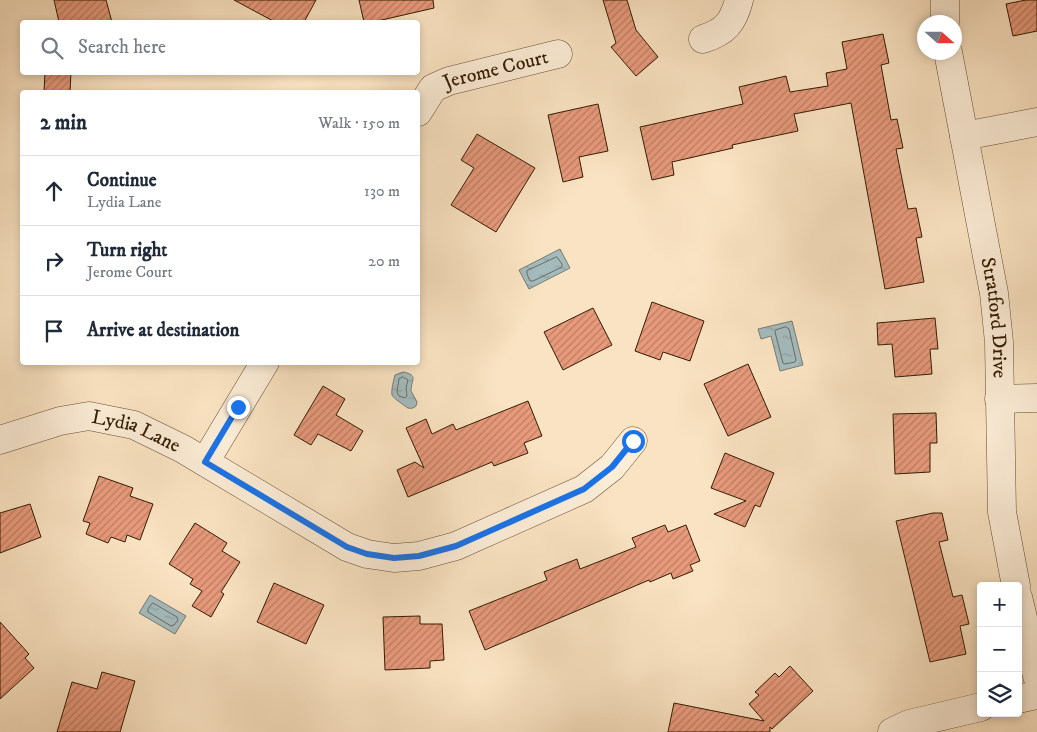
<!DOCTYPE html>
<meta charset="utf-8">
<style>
:root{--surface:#fff;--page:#f2f2f3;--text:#1f2937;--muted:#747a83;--line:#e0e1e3}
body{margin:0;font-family:"IM FELL DW Pica",serif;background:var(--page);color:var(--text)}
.controls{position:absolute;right:15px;bottom:15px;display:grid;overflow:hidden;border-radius:5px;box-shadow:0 2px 8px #0003}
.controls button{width:45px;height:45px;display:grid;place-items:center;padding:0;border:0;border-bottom:1px solid var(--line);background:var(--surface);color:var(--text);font:25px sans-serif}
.compass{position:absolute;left:917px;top:15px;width:45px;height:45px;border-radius:50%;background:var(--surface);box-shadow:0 2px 8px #0003;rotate:111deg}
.stop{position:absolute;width:15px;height:15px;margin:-11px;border:4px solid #1a73e8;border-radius:50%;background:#fff}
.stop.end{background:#1a73e8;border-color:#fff;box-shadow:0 1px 5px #0008}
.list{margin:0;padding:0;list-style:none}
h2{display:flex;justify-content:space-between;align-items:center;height:65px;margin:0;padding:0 20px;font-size:21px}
h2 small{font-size:16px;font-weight:400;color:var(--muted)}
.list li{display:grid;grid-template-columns:32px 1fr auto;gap:15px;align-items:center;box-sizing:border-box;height:70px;padding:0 20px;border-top:1px solid var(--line)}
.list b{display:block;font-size:19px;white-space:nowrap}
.list p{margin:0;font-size:16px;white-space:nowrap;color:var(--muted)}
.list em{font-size:16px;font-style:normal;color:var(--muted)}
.icon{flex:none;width:28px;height:28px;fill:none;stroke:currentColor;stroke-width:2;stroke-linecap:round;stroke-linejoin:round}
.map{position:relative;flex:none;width:1037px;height:732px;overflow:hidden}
.search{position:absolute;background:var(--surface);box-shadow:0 2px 8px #0003;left:20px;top:20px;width:400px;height:55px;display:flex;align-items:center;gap:12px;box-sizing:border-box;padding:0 18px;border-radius:5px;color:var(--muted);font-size:19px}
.panel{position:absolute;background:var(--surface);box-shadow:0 2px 8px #0003;left:20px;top:90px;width:400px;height:275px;border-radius:5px}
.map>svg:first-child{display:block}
.water{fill:url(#water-ripples);stroke:#777b72}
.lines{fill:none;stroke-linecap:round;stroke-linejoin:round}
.shore{stroke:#6c6b60;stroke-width:1}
.building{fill:url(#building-hatch);stroke:#331b01}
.minor-casing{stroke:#654d31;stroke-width:29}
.minor{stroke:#fcedd7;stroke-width:28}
.route{stroke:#1a73e8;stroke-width:6}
.labels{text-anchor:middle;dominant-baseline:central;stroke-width:4;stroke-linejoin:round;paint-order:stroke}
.street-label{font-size:20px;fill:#331b01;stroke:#fcedd7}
</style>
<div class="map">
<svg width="1037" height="732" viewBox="0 0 1037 732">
<defs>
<pattern id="water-ripples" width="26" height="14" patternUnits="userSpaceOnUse" patternTransform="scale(1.25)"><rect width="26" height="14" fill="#a4bbbe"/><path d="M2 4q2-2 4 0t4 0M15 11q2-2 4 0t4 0" fill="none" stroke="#8ea0a2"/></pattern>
<pattern id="building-hatch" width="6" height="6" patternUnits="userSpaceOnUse" patternTransform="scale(1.25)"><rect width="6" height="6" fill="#e89a7c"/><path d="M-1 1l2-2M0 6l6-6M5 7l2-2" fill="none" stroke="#bd7d63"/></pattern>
</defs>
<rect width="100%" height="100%" fill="#fae3c2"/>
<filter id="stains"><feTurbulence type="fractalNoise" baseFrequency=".004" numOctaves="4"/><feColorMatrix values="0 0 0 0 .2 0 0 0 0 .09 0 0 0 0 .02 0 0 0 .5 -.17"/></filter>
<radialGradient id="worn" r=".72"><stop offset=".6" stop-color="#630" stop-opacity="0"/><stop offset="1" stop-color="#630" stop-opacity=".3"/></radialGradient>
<g class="water">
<polygon points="560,249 570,268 529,289 519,270"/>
<polygon points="792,321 803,365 780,371 771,336 761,339 758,329"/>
<path d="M 403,372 C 419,375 411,380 411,391 L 417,402 L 416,406 C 413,408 412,409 408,408 C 405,406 393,398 392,395 C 391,390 394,379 395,375 Z"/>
<polygon points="150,595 186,616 175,634 139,613"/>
</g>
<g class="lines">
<g class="shore">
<polygon points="557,257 562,264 562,267 533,281 530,281 527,274 527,271"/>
<polygon points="786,327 789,329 796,360 795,362 785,364 783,363 775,332 776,330"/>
<polygon points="403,377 408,380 406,388 407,396 405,398 399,396 397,392 399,379"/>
<polygon points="153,603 177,617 178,620 174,625 171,626 148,612 148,609"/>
</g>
</g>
<g class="building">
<polygon points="54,0 106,0 112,22 59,22"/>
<polygon points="234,0 316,0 304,22 275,22"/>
<polygon points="359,0 433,0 434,8 373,22 364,22"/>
<polygon points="603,0 627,0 636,30 658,57 636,76 611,47 616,43"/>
<polygon points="1026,0 1037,0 1037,31 1013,36 1006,4"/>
<polygon points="883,34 889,63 881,65 891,120 897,119 903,148 896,149 908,209 916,208 922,237 916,238 924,282 885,289 851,103 794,114 798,131 732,145 733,148 672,162 674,175 652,180 640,127 743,104 739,87 786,76 790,92 828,86 826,73 847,69 842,42"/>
<polygon points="45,72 71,72 70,92 44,92"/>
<polygon points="598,104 608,151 579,157 583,177 563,182 548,115"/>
<polygon points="477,134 535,168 496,232 451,205 474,168 461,160"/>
<polygon points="652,302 704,321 690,361 663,352 660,360 635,351"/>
<polygon points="593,308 612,345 563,370 544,332"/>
<polygon points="935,318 938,349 930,349 932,374 895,377 892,344 878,345 877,323"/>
<polygon points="748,364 771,417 728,436 704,384"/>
<polygon points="323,386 345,399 336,415 363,431 351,451 318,434 311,445 294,435"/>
<polygon points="528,401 542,436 524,443 528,453 494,466 492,462 408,497 397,470 415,462 424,468 406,428 426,419 432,434 453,424 456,430"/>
<polygon points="936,413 937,443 930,443 930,472 895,474 893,414"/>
<polygon points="725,453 774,473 760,507 755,505 745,527 714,514 746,501 711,488"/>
<polygon points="99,476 133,488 130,496 153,504 140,540 127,535 125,542 111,537 108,543 86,534 90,523 83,521"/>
<polygon points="30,504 41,537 0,553 0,513"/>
<polygon points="933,513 942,513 948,540 939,542 953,597 962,595 969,624 960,626 966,654 930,662 896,521"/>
<polygon points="195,523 227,543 222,551 240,562 221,592 224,594 211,617 192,606 202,591 190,584 193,579 169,564"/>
<polygon points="665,525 668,532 686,525 700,561 690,565 693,571 673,579 671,573 650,582 649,580 485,650 469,611 547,580 544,572 577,559 580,569 636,547 632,538"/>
<polygon points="274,583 324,605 306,644 257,622"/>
<polygon points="420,616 420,624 442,624 444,660 430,661 430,668 385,670 383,617"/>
<polygon points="0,622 29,654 25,658 34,668 0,699"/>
<polygon points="790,666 813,691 772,729 770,727 770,732 668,732 674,703 764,721 749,704 759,695 755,692 775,673 779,677"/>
<polygon points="102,672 135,681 120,732 57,732 72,682 97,689"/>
</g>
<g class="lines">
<defs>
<g id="minor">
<polyline points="945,22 945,0"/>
<path d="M 703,39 C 725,32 733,23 739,0"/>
<path id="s1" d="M 948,52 L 994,293 L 999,342 L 1002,512 L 1016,586"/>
<path id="s2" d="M 418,112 L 433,88 L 449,81 L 558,54"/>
<polyline points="964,136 1037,122"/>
<polyline points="999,399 1037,398"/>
<path id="s3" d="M 0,440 L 60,421 L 89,416 L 134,425 L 183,449 L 347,547 L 367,554 L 394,558 L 419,556 L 456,546 L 584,489 L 612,467 L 633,441"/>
<polyline points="205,462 265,362"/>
<polyline points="1018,597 1037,676"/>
<polyline points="1018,699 1037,695"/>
<polyline points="892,732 909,724 981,707"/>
</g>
</defs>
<use href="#minor" class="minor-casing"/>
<use href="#minor" class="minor"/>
</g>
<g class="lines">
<polyline class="route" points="238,407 205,462 347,547 367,554 394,558 419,556 456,546 584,489 612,467 633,441"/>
</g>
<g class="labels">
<g class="street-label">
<text stroke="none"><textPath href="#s2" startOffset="94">Jerome Court</textPath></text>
<text stroke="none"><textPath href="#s1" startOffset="270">Stratford Drive</textPath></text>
<text stroke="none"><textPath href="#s3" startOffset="142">Lydia Lane</textPath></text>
</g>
</g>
<rect width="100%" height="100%" filter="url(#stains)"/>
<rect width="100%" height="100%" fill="url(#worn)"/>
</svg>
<div class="controls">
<button>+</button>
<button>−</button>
<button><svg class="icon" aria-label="layers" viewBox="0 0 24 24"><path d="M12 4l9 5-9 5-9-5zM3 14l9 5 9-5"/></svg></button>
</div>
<svg class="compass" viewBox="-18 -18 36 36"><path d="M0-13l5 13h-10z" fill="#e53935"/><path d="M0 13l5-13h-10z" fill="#747a83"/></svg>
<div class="stop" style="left:633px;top:441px"></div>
<div class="stop end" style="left:238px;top:407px"></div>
<div class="search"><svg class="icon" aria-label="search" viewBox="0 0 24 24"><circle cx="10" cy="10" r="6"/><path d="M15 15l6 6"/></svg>Search here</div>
<section class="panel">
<h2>2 min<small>Walk · 150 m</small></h2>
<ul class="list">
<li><svg class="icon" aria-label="ahead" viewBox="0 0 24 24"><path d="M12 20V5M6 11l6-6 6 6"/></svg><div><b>Continue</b><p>Lydia Lane</p></div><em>130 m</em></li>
<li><svg class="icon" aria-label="right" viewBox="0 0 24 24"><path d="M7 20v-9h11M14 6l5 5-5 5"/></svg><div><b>Turn right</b><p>Jerome Court</p></div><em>20 m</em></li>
<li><svg class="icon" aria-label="arrive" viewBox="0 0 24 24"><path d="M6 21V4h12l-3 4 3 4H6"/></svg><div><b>Arrive at destination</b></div></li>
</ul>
</section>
</div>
